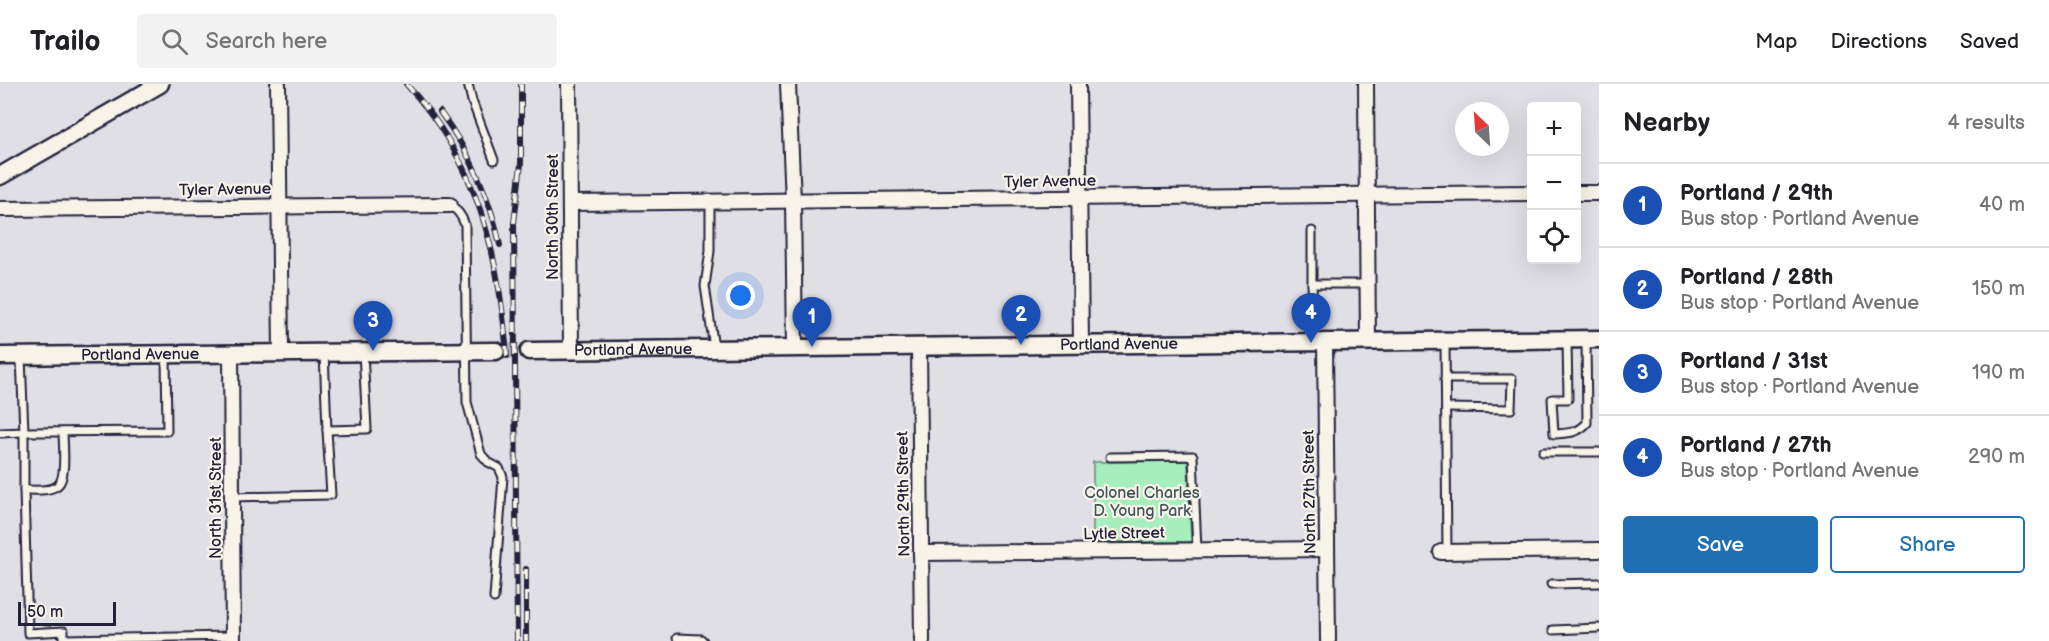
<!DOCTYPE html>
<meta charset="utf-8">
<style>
:root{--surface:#fff;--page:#f2f2f2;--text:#202124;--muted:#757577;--line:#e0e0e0;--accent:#1f6fb2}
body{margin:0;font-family:"Balsamiq Sans",sans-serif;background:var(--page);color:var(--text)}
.controls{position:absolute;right:18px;top:18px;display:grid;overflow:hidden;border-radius:6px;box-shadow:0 6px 24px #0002}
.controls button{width:54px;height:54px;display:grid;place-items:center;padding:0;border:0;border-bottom:2px solid var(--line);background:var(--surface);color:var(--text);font:30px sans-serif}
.compass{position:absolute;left:1455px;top:18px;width:54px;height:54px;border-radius:50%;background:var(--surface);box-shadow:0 6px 24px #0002;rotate:335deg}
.scale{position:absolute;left:18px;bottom:15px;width:98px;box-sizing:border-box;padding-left:6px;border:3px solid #22223b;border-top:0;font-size:16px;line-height:21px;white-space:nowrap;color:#22223b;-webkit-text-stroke:4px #f7f3e8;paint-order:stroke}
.you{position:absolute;left:741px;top:212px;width:21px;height:21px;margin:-15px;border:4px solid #fff;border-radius:50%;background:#1a73e8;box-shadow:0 0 0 9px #1a73e833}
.badge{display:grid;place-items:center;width:39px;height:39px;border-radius:50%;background:var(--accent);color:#fff;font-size:20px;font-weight:700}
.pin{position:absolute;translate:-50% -50px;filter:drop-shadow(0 2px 3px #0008)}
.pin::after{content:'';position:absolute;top:32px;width:21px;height:18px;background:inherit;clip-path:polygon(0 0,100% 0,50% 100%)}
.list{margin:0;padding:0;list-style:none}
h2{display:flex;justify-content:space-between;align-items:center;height:78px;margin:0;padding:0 24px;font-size:26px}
h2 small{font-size:20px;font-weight:400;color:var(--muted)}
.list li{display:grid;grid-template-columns:39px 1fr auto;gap:18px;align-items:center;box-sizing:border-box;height:84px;padding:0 24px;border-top:2px solid var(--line)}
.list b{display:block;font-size:22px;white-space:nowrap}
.list p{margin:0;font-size:20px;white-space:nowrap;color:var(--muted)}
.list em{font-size:20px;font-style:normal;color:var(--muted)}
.actions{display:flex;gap:12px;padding:18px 24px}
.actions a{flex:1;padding:14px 0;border:2px solid var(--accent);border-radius:6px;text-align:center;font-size:21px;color:var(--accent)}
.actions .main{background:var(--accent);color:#fff}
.icon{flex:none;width:33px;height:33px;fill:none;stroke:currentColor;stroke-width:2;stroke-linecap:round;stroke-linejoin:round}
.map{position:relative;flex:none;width:1599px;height:557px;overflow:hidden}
header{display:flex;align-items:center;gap:36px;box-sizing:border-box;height:84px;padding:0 30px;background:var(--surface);border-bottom:2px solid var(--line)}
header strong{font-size:28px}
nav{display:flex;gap:33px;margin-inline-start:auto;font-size:21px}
.search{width:420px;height:54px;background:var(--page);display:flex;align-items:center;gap:15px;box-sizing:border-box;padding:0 21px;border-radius:6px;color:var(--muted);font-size:22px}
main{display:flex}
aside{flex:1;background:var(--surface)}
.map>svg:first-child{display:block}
.green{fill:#a6eebb;stroke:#64887b;stroke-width:1.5}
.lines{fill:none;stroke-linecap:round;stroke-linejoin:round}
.tertiary-tunnel{stroke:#bbb9c4;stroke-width:16;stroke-dasharray:16 8;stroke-linecap:butt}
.service-casing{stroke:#22223b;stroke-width:11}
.minor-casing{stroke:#22223b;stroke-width:18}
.tertiary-casing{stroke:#22223b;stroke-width:21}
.service{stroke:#f7f3e8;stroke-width:7}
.minor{stroke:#f7f3e8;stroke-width:14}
.tertiary{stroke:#f7f3e8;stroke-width:16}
.rail-casing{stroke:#22223b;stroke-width:6}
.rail{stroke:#f7f3e8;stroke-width:4;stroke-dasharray:11;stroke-linecap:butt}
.labels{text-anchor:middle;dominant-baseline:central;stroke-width:4.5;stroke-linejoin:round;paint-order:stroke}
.street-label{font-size:16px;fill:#22223b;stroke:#f7f3e8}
.park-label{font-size:16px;fill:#43555b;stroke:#f7f3e8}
</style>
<header>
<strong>Trailo</strong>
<div class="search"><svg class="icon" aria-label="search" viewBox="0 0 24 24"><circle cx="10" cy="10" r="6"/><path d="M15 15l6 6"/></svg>Search here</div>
<nav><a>Map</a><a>Directions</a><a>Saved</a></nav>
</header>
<main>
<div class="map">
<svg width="1599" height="557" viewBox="0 0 1599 557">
<rect width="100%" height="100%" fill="#e1dfe6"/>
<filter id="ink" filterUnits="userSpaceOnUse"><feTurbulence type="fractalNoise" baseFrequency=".0167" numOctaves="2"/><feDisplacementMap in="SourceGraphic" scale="12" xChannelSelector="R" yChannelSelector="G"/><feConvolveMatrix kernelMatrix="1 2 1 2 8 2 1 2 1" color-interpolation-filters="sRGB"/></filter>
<g filter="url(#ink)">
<polygon class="green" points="1188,377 1191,458 1093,458 1093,378"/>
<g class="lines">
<polyline class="tertiary-tunnel" points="496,267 529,267"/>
<defs>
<g id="service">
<polyline points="468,0 472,17 494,76"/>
<polyline points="710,118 710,167 705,202 714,264"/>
<path d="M 450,121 C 458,126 462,132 465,141 L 467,318 L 481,370 L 488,378 L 499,384 L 503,393 L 494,514"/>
<polyline points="1312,147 1312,200 1367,200"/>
<polyline points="1312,200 1313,224"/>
<path d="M 1567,256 L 1568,315 L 1552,315 L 1554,350 C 1567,349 1577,350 1587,339 L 1586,257"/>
<polyline points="1445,258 1447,468"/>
<polyline points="324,268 327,346 367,345 363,268"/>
<polyline points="1445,295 1512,295 1511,325 1446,324"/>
<path d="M 63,348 C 63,359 67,393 58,401 C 50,408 34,406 24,406 L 24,348 L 167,347 L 166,271"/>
<polyline points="0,349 24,348 21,273"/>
<polyline points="1543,368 1599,368"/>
<polyline points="1110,373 1193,372 1197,466"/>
<polyline points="24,406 28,549 64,547 64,557"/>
<polyline points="232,413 331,411 327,346"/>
<polyline points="1551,500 1599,499"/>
<polyline points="1553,546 1599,544"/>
<polyline points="677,554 701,555 703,557"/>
<polyline points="64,555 233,552"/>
</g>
<g id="minor">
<polyline points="278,0 281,270"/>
<polyline points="569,0 571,266"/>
<polyline points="788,0 793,117 795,264"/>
<polyline points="1078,0 1081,261"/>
<polyline points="1366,0 1368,258"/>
<polyline points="1576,109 1599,109"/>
<polyline points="570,119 1532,109"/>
<polyline points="0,125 450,121"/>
<polyline points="1325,259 1328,557"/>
<polyline points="919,262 922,557"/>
<polyline points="231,270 233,557"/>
<polyline points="1441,468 1599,466"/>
<polyline points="921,469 1327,465"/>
</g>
<g id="tertiary">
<polyline points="0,92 160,0"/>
<path id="s1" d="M 529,267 L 1599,255"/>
<path id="s2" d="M 0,272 L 496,267"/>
</g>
</defs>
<use href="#service" class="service-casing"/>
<use href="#minor" class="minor-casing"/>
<use href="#tertiary" class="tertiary-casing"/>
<use href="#service" class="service"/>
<use href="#minor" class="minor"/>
<use href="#tertiary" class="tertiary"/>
<defs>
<g id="rail">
<path d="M 406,0 C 478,77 499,171 507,272"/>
<path d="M 440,28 C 469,67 490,113 500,161"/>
<polyline points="526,485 526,557"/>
<polyline points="517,557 514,139 521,80 521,0"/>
</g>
</defs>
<use href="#rail" class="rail-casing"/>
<use href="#rail" class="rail"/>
</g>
</g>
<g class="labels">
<g class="street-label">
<text transform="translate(1050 98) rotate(-1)">Tyler Avenue</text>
<text transform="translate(225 106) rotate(-1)">Tyler Avenue</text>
<text transform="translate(553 133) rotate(-90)">North 30th Street</text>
<text stroke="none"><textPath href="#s1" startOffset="590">Portland Avenue</textPath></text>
<text stroke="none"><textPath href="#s1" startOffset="104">Portland Avenue</textPath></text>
<text stroke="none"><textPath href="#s2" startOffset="140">Portland Avenue</textPath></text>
<text transform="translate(1310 408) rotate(-91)">North 27th Street</text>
<text transform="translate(904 410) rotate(-91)">North 29th Street</text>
<text transform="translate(216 414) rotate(-90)">North 31st Street</text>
<text transform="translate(1124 450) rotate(-1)">Lytle Street</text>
</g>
<g class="park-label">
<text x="1142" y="409">Colonel Charles<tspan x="1142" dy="18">D. Young Park</tspan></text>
</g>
</g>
</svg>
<div class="controls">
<button>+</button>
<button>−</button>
<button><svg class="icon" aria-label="locate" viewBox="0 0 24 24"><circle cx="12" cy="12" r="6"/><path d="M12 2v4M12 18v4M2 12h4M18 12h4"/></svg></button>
</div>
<svg class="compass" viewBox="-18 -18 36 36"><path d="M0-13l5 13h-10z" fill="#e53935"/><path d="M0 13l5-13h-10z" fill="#757577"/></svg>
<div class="scale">50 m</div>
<div class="you"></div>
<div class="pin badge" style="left:812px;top:263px;background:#1a4fb4">1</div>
<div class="pin badge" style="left:1021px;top:261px;background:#1a4fb4">2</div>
<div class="pin badge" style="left:373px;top:267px;background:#1a4fb4">3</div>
<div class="pin badge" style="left:1311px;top:259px;background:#1a4fb4">4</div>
</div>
<aside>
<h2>Nearby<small>4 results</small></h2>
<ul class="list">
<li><span class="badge" style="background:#1a4fb4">1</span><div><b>Portland / 29th</b><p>Bus stop · Portland Avenue</p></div><em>40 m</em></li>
<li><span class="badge" style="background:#1a4fb4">2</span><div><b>Portland / 28th</b><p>Bus stop · Portland Avenue</p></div><em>150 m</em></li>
<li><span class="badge" style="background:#1a4fb4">3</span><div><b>Portland / 31st</b><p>Bus stop · Portland Avenue</p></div><em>190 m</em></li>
<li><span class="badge" style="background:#1a4fb4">4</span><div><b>Portland / 27th</b><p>Bus stop · Portland Avenue</p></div><em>290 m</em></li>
</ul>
<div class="actions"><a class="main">Save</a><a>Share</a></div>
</aside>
</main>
